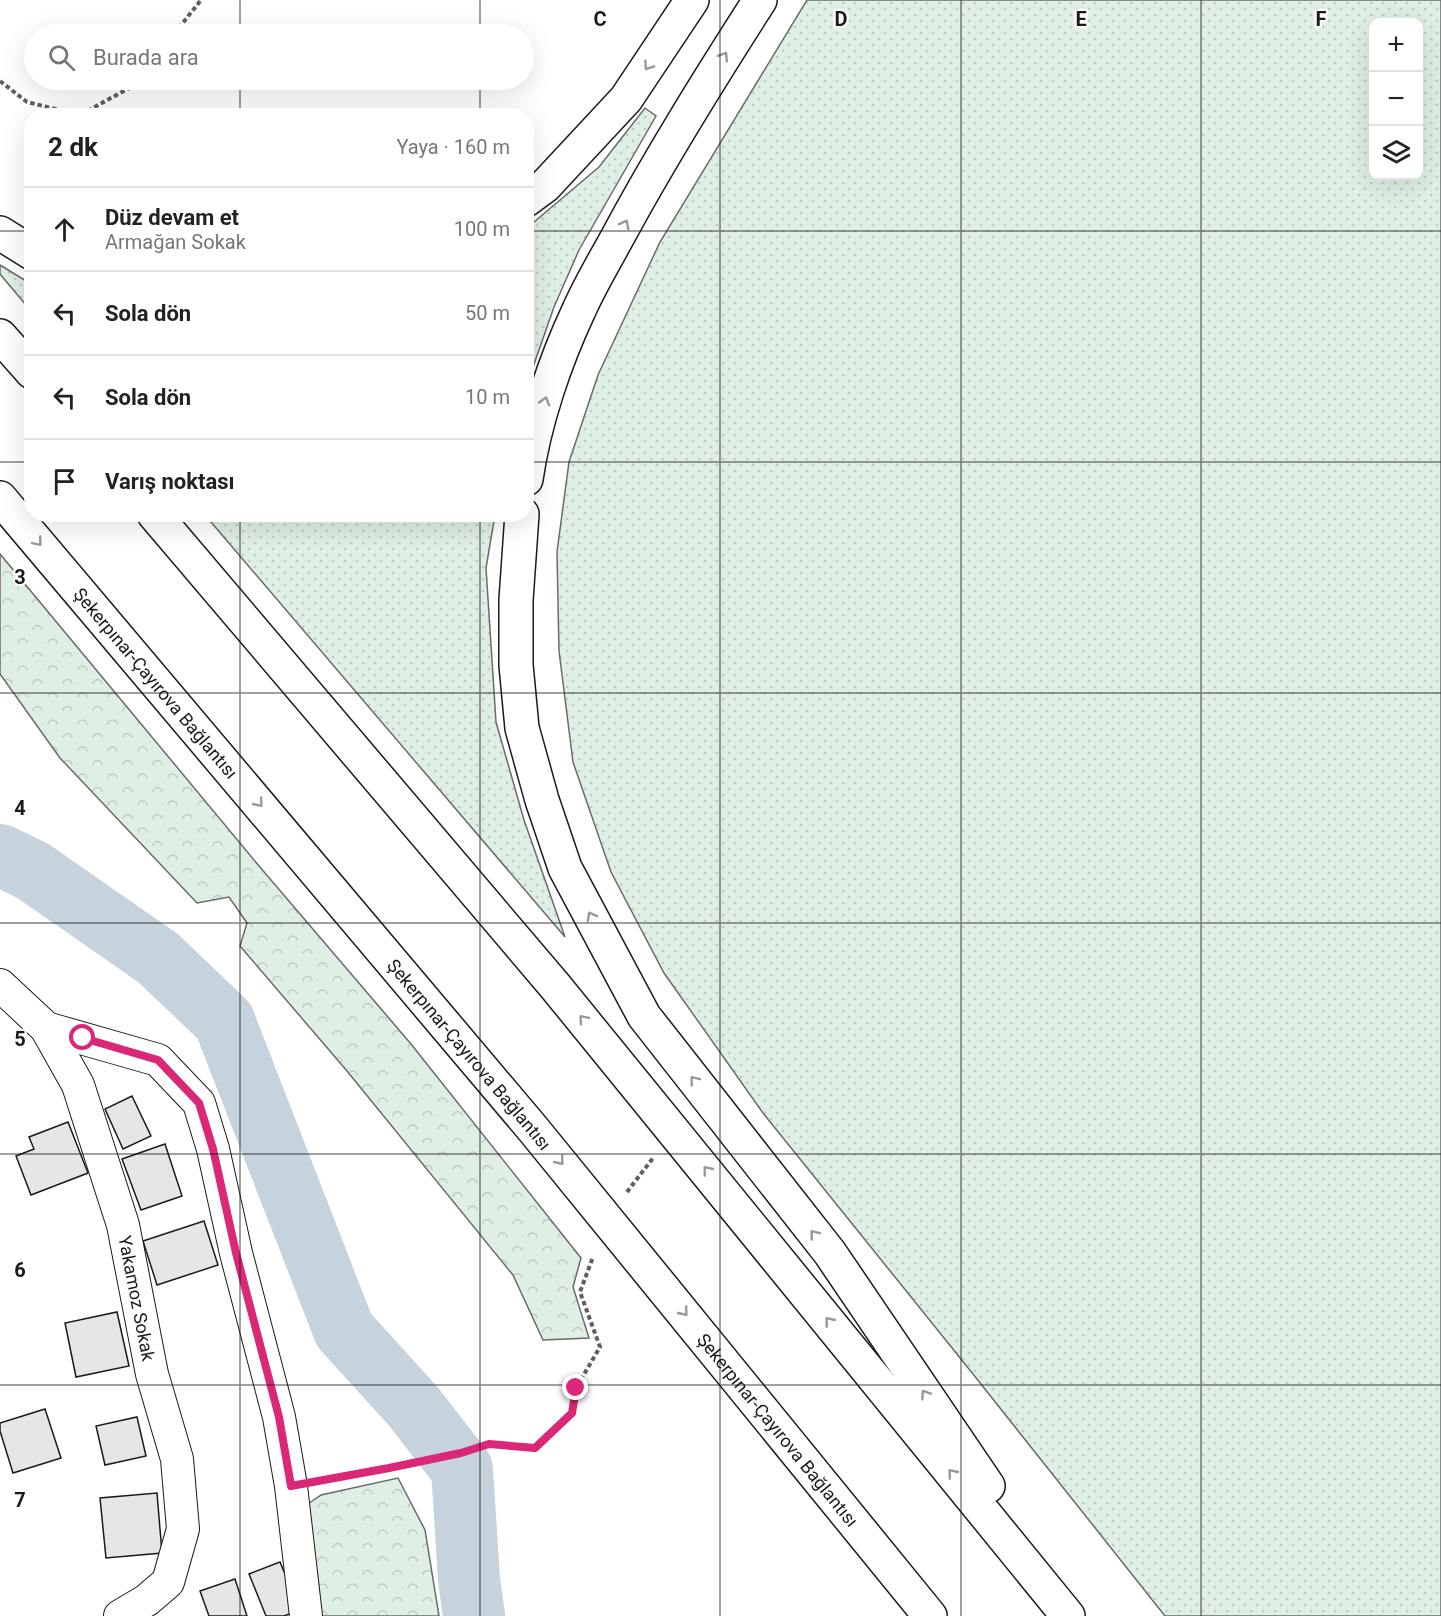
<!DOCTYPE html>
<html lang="tr">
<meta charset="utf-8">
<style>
:root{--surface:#fff;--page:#f2f2f2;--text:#222;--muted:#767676;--line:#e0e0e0}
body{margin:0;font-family:Roboto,sans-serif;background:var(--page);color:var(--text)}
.controls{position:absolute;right:18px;top:18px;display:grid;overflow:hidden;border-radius:12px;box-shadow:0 6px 24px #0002}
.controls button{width:54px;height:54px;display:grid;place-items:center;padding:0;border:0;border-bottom:2px solid var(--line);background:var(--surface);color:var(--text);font:30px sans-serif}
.stop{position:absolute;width:18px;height:18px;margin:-14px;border:4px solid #db2777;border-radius:50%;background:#fff}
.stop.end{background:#db2777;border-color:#fff;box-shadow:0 2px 6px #0008}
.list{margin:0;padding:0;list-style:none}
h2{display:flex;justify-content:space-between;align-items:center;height:78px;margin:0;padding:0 24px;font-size:26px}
h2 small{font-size:20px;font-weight:400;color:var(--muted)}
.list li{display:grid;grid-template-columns:39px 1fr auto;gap:18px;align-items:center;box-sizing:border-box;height:84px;padding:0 24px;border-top:2px solid var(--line)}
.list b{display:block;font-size:22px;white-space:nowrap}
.list p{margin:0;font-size:20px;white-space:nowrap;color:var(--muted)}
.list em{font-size:20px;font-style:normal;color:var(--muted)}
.icon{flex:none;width:33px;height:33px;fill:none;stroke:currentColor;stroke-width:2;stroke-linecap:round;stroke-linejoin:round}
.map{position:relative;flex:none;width:1441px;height:1616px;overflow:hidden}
.search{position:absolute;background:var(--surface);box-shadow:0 6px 24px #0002;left:24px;top:24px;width:510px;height:66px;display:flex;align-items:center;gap:15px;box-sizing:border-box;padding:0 21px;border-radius:33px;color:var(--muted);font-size:22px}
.panel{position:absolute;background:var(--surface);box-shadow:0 6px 24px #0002;left:24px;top:108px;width:510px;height:414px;border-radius:24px}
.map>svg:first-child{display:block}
.grass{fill:url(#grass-dots);stroke:#6a6a6a;stroke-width:1.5;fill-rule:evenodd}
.forest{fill:url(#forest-crowns);stroke:#6a6a6a;stroke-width:1.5}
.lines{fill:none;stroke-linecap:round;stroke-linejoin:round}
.river{stroke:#c6d2dc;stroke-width:62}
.building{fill:#e6e6e6;stroke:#1a1a1a;stroke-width:1.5}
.minor-casing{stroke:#1a1a1a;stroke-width:34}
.motorway-casing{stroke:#1a1a1a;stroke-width:36}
.path{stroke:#5f5f5f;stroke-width:4;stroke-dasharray:4.5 3;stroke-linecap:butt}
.minor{stroke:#fff;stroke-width:32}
.motorway{stroke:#fff;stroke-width:33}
.oneway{stroke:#989898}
.route{stroke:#db2777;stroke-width:8}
.grid{fill:none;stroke:#1a1a1a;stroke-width:1.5;stroke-opacity:0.55}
.labels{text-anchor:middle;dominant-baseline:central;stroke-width:4.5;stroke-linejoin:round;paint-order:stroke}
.street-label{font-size:18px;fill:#1a1a1a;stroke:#fff}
.grid-label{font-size:20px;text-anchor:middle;font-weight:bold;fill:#1a1a1a;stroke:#fff;stroke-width:4.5;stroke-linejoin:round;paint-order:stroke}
</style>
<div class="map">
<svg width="1441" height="1616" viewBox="0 0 1441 1616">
<defs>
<pattern id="grass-dots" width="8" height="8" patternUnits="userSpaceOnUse" patternTransform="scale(1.5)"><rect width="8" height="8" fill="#e0efe3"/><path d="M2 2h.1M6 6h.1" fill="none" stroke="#c0ccc2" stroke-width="1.8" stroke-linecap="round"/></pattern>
<pattern id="forest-crowns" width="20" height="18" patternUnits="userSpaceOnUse" patternTransform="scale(1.5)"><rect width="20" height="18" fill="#e0efe3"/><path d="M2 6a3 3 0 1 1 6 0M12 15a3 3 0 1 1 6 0" fill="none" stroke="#c0ccc2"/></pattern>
</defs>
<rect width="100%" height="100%" fill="#fff"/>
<g class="grass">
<path d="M 807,0 L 1441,0 L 1441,1616 L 1165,1616 L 973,1374 L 763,1113 L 664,973 L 611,872 L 573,762 L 559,651 L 557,552 L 569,462 L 598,375 L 660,242 ZM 1418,22 L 1418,176 L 1374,176 L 1374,22 Z"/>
<polygon points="645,108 656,116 579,250 554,307 527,384 527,228 599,167"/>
<polygon points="0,265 31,284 31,311 0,274"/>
<polygon points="205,515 495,515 486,568 496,722 524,820 565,937"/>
</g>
<g class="forest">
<polygon points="0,554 259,866 411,1044 581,1258 573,1287 589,1338 543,1340 513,1275 347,1071 240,946 247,923 229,897 197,903 60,758 0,674"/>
<polygon points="398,1478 425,1530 439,1616 316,1616 305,1506 321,1495"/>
</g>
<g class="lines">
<polyline class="river" points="0,855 33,871 158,958 224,1021 344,1330 413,1406 462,1469 469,1579 474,1616"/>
</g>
<g class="building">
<polygon points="132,1096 151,1136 123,1149 105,1109"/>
<polygon points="68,1122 88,1173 31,1195 16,1156 34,1149 29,1137"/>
<polygon points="165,1144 182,1196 141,1210 122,1159"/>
<polygon points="204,1221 218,1265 157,1285 143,1241"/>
<polygon points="117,1312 129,1366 76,1377 65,1323"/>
<polygon points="45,1409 61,1458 13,1473 0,1431 0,1423"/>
<polygon points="137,1417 146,1456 105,1465 96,1426"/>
<polygon points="157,1493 162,1553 106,1558 100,1498"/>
<polygon points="280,1562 300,1610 284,1616 266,1616 249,1574"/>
<polygon points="235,1579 247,1616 209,1616 200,1591"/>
</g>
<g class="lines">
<defs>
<g id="minor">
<path id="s1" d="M 0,985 L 46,1028 L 78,1085 L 123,1225 L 152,1374 L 177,1459 L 183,1529 L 168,1582 L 147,1600 L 120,1616"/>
<polyline points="46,1028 158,1060 199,1103 213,1149 236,1253 279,1417 291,1486 306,1616"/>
</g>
<g id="motorway">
<polyline points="526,200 545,186 626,99 692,0"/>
<polyline points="0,233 32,253"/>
<polyline points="0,336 32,372"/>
<path d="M 526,479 C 534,423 555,361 579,310 C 590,285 604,262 617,238 C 661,156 710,78 760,0"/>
<path id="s2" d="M 0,498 L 533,1129 L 930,1616"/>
<polyline points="154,514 555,986 1068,1616"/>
<polyline points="522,514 516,600 516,665 522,728 542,800 565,868 644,1016 830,1253 988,1486"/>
</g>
</defs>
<use href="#minor" class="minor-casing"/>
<use href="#motorway" class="motorway-casing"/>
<g class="path">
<polyline points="174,34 201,0"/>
<polyline points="0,81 27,102 80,115 133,86 138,80"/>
<polyline points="627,1192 653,1158"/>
<polyline points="324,1480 461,1453 489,1444 535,1447 572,1413 576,1388 600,1347 580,1292 593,1257"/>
</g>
<use href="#minor" class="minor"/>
<use href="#motorway" class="motorway"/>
</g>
<defs><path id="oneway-chevron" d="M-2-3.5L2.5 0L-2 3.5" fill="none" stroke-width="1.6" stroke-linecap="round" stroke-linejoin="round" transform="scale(1.5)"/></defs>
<g class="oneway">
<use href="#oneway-chevron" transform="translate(724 56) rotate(-58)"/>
<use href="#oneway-chevron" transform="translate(648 66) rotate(124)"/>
<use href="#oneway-chevron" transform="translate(625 224) rotate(-62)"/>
<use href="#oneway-chevron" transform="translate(545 401) rotate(-74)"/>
<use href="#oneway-chevron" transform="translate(38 542) rotate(50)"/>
<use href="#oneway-chevron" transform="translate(259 803) rotate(50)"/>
<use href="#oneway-chevron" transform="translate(591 916) rotate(-118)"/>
<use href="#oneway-chevron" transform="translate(583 1019) rotate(-130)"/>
<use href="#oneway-chevron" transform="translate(694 1080) rotate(-128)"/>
<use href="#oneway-chevron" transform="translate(560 1161) rotate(51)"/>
<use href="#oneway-chevron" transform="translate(707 1170) rotate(-129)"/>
<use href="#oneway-chevron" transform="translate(814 1234) rotate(-128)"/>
<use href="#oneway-chevron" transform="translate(684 1312) rotate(51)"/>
<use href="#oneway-chevron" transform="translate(829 1321) rotate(-129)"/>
<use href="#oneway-chevron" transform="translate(925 1394) rotate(-124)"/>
<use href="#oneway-chevron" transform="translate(952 1473) rotate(-129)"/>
</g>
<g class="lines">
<polyline class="route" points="83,1038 158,1060 199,1103 213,1149 236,1253 279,1417 291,1486 389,1468 461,1453 489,1444 535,1448 572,1413 576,1388"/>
</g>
<path class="grid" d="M 240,0 L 240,34M 480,0 L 480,34M 720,0 L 720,1616M 961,0 L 961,1616M 1201,0 L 1201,1616M 240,80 L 240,116M 480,80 L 480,116M 0,231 L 32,231M 526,231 L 1441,231M 0,462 L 32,462M 526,462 L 1441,462M 240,514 L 240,1616M 480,514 L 480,1616M 0,693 L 1441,693M 0,923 L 1441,923M 0,1154 L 1441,1154M 0,1385 L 1441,1385"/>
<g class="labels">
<g class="street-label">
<text stroke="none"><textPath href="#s2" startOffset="242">Şekerpınar-Çayırova Bağlantısı</textPath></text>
<text stroke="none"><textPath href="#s2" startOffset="728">Şekerpınar-Çayırova Bağlantısı</textPath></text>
<text stroke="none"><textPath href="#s1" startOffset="350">Yakamoz Sokak</textPath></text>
<text stroke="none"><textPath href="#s2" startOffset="1214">Şekerpınar-Çayırova Bağlantısı</textPath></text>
</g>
</g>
<g class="grid-label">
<text x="600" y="26">C</text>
<text x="841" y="26">D</text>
<text x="1081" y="26">E</text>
<text x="1321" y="26">F</text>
<text x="20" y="584">3</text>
<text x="20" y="815">4</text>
<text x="20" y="1046">5</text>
<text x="20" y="1277">6</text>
<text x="20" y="1507">7</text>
</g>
</svg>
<div class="controls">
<button>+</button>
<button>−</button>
<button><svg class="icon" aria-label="layers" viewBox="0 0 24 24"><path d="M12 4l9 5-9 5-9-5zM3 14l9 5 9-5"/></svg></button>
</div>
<div class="stop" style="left:83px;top:1038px"></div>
<div class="stop end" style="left:576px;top:1388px"></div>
<div class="search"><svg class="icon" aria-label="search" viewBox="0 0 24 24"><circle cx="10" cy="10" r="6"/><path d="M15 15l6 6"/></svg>Burada ara</div>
<section class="panel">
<h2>2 dk<small>Yaya · 160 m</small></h2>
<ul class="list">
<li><svg class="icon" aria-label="ahead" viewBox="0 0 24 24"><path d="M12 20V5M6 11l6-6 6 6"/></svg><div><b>Düz devam et</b><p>Armağan Sokak</p></div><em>100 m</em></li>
<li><svg class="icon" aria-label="left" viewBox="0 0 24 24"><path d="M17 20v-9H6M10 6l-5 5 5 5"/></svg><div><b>Sola dön</b></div><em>50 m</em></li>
<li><svg class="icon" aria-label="left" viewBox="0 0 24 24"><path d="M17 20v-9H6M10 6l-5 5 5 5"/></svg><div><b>Sola dön</b></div><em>10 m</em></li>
<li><svg class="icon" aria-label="arrive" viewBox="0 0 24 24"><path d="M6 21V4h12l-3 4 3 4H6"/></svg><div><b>Varış noktası</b></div></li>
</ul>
</section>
</div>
